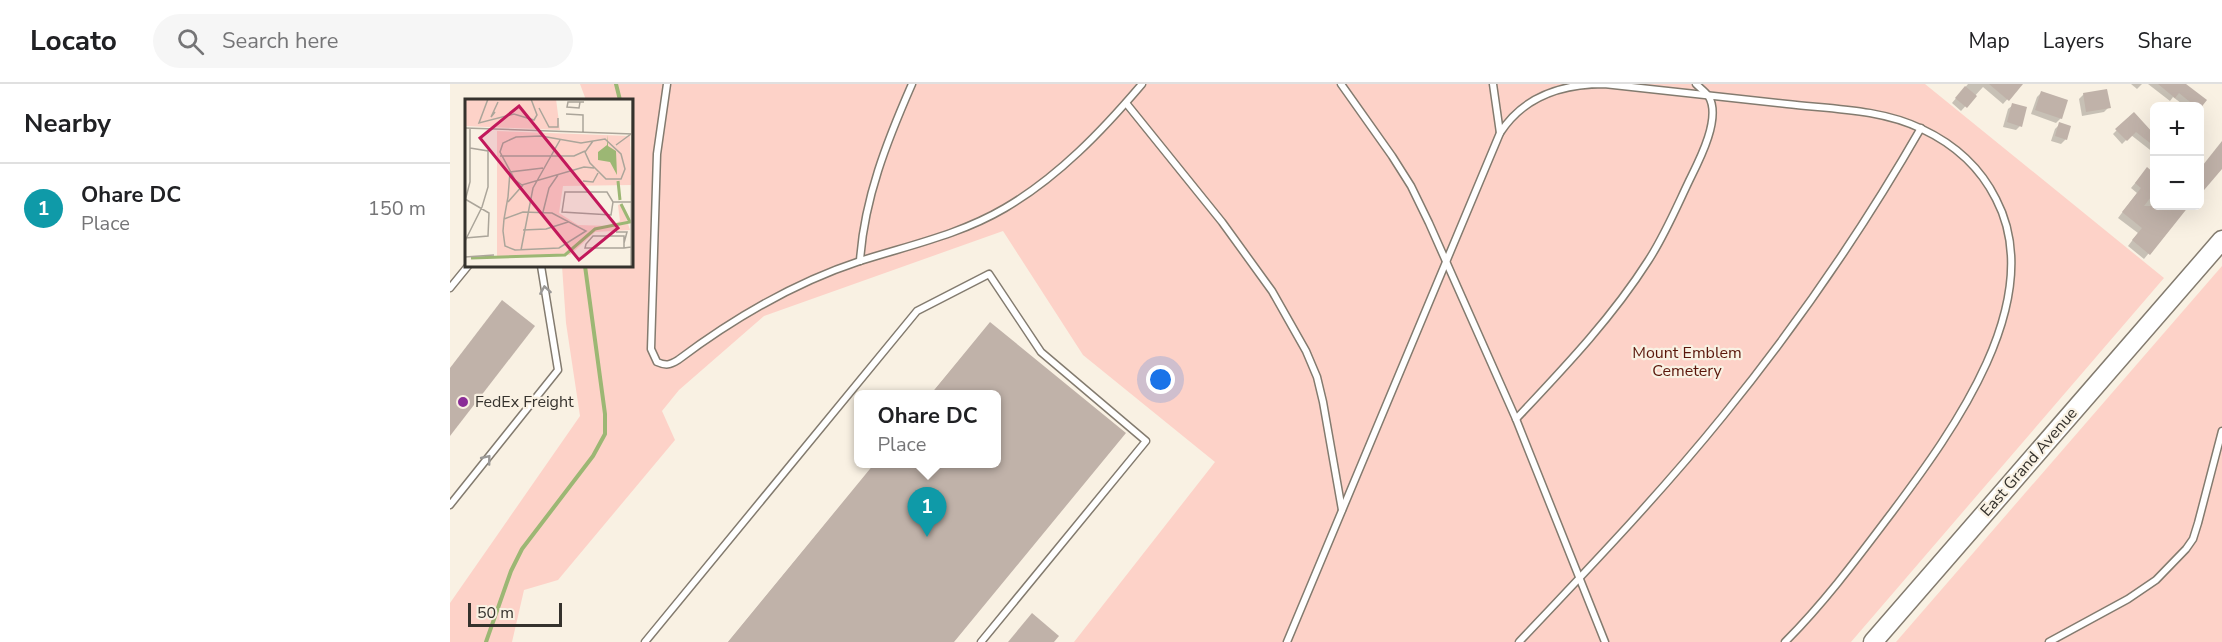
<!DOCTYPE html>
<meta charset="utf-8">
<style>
:root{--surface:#fff;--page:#f6f6f6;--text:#202124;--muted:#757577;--line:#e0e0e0;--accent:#0b8043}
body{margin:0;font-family:"Nunito Sans",sans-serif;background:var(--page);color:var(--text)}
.controls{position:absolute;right:18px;top:18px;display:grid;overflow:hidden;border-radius:9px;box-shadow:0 6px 24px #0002}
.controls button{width:54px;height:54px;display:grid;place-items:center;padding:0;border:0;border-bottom:2px solid var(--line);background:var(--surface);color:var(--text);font:30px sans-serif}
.scale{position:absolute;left:18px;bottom:15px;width:94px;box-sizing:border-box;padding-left:6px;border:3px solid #35322d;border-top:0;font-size:16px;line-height:21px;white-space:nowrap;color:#35322d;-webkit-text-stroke:4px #f9f1e3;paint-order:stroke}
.you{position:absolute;left:711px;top:296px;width:21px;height:21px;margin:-15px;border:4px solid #fff;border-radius:50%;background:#1a73e8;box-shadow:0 0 0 9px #1a73e833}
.badge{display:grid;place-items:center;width:39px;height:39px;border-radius:50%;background:var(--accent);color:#fff;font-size:20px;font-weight:700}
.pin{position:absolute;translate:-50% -50px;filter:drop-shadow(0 2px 3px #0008)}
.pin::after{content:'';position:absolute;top:32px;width:21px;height:18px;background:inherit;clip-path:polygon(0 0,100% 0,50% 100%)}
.popup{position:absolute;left:404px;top:306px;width:147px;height:78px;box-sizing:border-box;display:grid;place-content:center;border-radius:9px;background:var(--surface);filter:drop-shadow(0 2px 4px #0005);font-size:20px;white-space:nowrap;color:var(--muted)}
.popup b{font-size:22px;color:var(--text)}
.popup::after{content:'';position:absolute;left:50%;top:100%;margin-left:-12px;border:12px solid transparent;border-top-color:var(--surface)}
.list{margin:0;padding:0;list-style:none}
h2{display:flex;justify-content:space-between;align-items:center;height:78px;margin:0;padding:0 24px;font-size:26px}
h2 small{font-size:20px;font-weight:400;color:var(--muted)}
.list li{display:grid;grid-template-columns:39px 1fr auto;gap:18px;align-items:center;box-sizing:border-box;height:90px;padding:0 24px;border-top:2px solid var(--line)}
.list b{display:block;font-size:22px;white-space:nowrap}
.list p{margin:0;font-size:20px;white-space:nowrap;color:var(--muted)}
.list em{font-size:20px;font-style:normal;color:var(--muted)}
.icon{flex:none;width:33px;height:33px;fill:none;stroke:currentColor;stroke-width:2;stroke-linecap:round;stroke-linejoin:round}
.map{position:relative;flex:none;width:1772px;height:558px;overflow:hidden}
header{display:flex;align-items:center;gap:36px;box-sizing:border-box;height:84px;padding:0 30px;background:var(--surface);border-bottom:2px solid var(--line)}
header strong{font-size:28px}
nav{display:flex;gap:33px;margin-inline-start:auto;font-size:21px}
.search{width:420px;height:54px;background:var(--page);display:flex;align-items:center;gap:15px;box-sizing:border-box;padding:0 21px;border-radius:33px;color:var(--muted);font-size:22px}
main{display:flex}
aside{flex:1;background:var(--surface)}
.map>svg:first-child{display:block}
.green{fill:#fdd2c8}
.shadow{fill:#0003}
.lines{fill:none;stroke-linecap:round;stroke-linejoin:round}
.stream{stroke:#9cb774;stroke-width:4}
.building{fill:#c0b2a9}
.service-casing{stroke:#837b6f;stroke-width:9}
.secondary-casing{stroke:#837b6f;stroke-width:21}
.service{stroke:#fff;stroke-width:6}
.secondary{stroke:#fff;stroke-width:18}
.oneway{stroke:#9a9896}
.poi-dot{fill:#8a2d97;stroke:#f9f1e3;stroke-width:2}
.labels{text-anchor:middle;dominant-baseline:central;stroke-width:4.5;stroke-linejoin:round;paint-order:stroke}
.park-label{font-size:16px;fill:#5a170b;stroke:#f9f1e3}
.poi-label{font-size:16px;fill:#35322d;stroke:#f9f1e3;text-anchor:start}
.street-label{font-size:16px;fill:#35322d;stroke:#f9f1e3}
.inset-river{fill:none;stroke:#9cb774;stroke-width:3}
.inset-road{fill:none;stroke:#aba59a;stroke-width:1.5}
.view{fill:#c2185b;fill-opacity:0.15;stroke:#c2185b;stroke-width:3}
.inset-edge{fill:none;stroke:#35322d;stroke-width:3}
</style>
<header>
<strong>Locato</strong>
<div class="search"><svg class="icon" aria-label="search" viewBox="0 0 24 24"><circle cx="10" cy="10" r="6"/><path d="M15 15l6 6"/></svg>Search here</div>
<nav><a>Map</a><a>Layers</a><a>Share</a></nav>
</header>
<main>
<aside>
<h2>Nearby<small></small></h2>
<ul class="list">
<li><span class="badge" style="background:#0f9aa8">1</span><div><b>Ohare DC</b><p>Place</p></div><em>150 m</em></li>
</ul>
</aside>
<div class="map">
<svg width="1772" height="558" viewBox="0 0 1772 558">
<rect width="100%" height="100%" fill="#f9f1e3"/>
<g class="green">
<polygon points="130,0 1475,0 1714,194 1401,558 624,558 765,378 633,271 553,147 314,232 229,306 212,327 225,356 108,496 74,506 62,558 0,558 0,519 130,332 116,239 112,182 182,182 182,16 136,16"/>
<polygon points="1772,182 1772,558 1446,558"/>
</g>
<g class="shadow">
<polygon points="1518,0 1571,0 1553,20 1533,3 1511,27 1502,19"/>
<polygon points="1681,0 1692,0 1687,5"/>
<polygon points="1698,0 1734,0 1750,22 1735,22 1723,13 1720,17"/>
<polygon points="1591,9 1611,34 1606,39 1581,30 1587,13"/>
<polygon points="1634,10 1659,23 1654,28 1632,32 1629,15"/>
<polygon points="1563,21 1570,42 1566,46 1553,43 1558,25"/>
<polygon points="1683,30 1704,51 1704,69 1681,51 1672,60 1663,50"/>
<polygon points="1610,40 1616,55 1611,60 1601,57 1605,45"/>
<polygon points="1697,85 1704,91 1704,122 1737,122 1694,175 1678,162 1688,149 1668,134 1687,109 1681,104"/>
<polygon points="533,248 674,349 502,558 278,558 425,380 546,380 546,310 481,310"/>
</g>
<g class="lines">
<g class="stream">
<polyline points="166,0 170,16"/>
<polyline points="36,558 61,487 72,465 143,372 155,350 155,330 135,182"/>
</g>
</g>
<g class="building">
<polygon points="1539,0 1573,0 1559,17"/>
<polygon points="1708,0 1736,0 1757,16 1749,26 1749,22 1745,22 1729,9 1725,14"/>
<polygon points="1515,2 1527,12 1517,24 1505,14"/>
<polygon points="1657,5 1661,24 1636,28 1633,9"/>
<polygon points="1591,7 1618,16 1612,35 1585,26"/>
<polygon points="1562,19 1577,23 1572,43 1557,38"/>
<polygon points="1684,28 1704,50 1704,62 1686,48 1677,57 1665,45"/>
<polygon points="1609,38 1621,42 1617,56 1605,52"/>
<polygon points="1772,57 1772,85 1749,112 1749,86"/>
<polygon points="1697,83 1704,89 1704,109 1694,122 1739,122 1700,171 1682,156 1692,144 1672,128 1691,104 1685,99"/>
<polygon points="52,216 85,242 0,352 0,284"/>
<polygon points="540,238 676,349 504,558 278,558 424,380 546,380 546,310 481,310"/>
<polygon points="582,529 609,552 604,558 558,558"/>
</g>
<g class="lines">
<defs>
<g id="service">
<path d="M 217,0 L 207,70 L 201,265 L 207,278 C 216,282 220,281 228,276 C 284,234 343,199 410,177 C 460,161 509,151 555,124 C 608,93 652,47 692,0"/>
<polyline points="891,0 942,72 961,102 979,139 1066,335 1155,558"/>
<polyline points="1043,0 1050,49"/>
<polyline points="676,19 772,138 822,207 856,267 867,293 873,318 892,426"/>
<path d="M 410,177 C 414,115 437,57 462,0"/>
<polyline points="0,204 18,182"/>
<path d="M 1066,335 C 1113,285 1161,235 1198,177 C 1215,151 1227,122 1240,95 C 1250,75 1271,34 1259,13 C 1256,8 1250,4 1246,0"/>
<polyline points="0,421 108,286 91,182"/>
<polyline points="195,558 467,227 539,190 591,268 696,357 531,558"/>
<path d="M 837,558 L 1050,49 C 1073,13 1112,0 1154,0 C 1215,7 1276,13 1337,20 C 1382,25 1431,25 1472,45 C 1504,60 1530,83 1546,115 C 1599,216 1502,348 1443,427 C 1409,472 1375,518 1335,558"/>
<path d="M 1069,558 C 1139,484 1209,411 1273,332 C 1346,242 1413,145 1471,44"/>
<polyline points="1599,558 1678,515 1706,496 1736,465 1743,455 1748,439 1772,347"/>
</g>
<polyline id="secondary" points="1423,558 1772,156"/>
</defs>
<use href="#service" class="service-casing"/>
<use href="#secondary" class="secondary-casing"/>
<use href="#service" class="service"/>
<use href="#secondary" class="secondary"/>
</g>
<defs><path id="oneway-chevron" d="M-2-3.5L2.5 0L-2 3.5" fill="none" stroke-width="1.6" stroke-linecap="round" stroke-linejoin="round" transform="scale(1.5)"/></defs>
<g class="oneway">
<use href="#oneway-chevron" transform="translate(95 206) rotate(-99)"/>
<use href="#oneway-chevron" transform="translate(37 375) rotate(-51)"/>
</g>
<circle class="poi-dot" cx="13" cy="318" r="6"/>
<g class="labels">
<g class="park-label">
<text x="1237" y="269">Mount Emblem<tspan x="1237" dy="18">Cemetery</tspan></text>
</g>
<g class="poi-label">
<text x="25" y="318">FedEx Freight</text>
</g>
<g class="street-label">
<text transform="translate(1579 378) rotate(-49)">East Grand Avenue</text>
</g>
</g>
<g transform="translate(15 15)">
<rect width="168" height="168" fill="#f9f1e3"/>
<path d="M 0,0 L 91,0 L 95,31 L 0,27 ZM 32,32 L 165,37 L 166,86 L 98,87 L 94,114 L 113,126 L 145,127 L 155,122 L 153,106 L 157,105 L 165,131 L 130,133 L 105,156 L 32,158 Z" fill="#fdd2c8"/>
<path d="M 143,36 L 143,47 L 151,52 L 152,76 L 145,63 L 133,61 L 133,53 L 142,46 Z" fill="#9cb774"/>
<path class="inset-river" d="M 153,82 L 155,101M 6,159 L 100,156 L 130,130 L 165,123 L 156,105"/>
<path class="inset-road" d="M 23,0 L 14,24 L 49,15 L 69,21 L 72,16 L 66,0M 115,3 L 114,9 L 102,8 L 103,3 L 119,3M 74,9 L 84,28 L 93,28 L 93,19M 30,13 L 26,18 L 33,3M 101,15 L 118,16 L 118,33M 0,29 L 168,35M 128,42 L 120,53 L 125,64 L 141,80 L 156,80 L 160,70 L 156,55 L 140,40 L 116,44 L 76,37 L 51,38 L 38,44 L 35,53 L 50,81 L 57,86 L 119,68 L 129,69M 151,46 L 166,35M 35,57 L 109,57 L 120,52M 118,82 L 128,83 L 133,74M 0,100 L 24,114 L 23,137 L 0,139M 0,102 L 5,83 L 5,29M 43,103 L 58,86M 148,103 L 142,93 L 100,93 L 97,113 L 146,116 L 148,103 L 166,103M 78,113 L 84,89 L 93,76M 39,120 L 58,113 L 87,114 L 121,132 L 94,149 L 50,151 L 40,147 L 38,132 L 39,120 L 43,98 L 45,73 L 78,69M 58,131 L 81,130 L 103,123M 151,133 L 162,133 L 159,144M 0,142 L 17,108 L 23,88 L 23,52 L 5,49M 159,149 L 159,137 L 128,137 L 121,145 L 120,149 L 159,149 L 166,148M 56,151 L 68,89 L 95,41M 0,158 L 29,156M 166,168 L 167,0"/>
<path class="view" d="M 54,7 L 153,129 L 114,161 L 15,39 Z"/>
<rect width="168" height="168" class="inset-edge"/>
</g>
</svg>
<div class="controls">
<button>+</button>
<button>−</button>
</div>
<div class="scale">50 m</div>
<div class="you"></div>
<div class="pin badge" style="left:477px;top:453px;background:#0f9aa8">1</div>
<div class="popup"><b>Ohare DC</b>Place</div>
</div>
</main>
